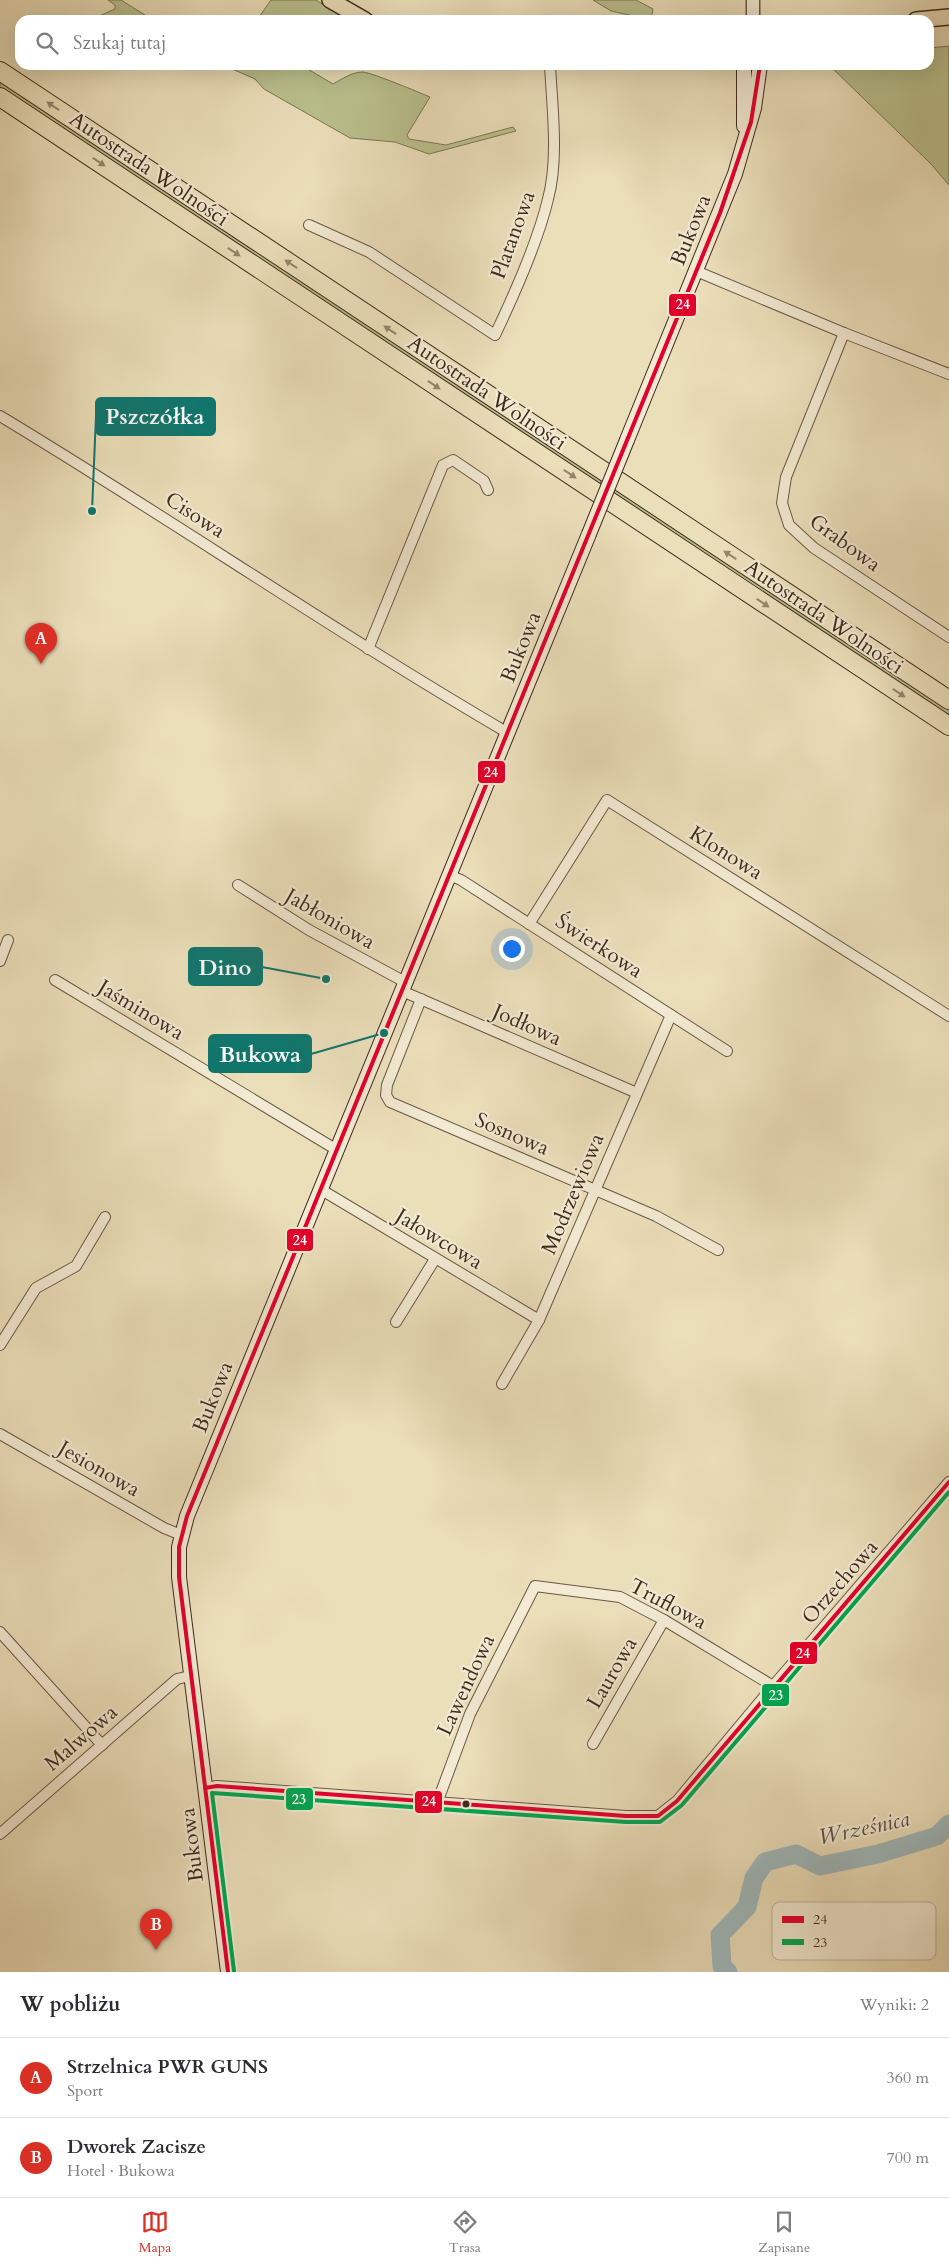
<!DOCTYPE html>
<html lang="pl">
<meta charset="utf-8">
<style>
:root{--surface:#fff;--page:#f7f7f7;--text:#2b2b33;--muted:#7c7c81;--line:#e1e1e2;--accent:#d93025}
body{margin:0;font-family:Cardo,serif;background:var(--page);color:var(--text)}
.you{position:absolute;left:511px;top:948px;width:18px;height:18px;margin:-12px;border:4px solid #fff;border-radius:50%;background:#1a73e8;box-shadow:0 0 0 8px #1a73e833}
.badge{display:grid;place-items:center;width:32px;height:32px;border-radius:50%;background:var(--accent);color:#fff;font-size:16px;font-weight:700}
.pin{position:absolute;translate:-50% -41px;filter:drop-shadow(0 1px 2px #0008)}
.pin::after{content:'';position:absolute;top:26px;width:18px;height:15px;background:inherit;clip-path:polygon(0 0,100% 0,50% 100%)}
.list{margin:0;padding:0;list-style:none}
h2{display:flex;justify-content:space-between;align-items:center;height:65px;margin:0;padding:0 20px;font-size:21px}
h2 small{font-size:16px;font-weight:400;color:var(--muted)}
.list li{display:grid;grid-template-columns:32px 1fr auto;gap:15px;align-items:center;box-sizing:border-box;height:80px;padding:0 20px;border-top:1px solid var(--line)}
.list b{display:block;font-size:19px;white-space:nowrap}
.list p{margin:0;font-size:16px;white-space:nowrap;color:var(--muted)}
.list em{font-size:16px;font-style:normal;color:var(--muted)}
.icon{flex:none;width:28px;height:28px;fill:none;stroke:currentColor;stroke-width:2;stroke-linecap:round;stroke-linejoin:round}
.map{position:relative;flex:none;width:949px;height:1972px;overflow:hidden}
.search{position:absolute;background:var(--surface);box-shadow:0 5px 20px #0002;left:15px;right:15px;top:15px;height:55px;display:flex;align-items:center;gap:12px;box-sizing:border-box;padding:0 18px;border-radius:15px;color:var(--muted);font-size:19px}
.sheet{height:225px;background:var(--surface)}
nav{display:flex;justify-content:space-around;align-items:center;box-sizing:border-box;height:70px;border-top:1px solid var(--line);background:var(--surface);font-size:14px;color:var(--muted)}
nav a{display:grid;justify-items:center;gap:2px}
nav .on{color:var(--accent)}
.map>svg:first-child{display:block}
.green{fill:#bac18e;stroke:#7c7656}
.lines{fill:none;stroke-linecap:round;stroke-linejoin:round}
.river{stroke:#9fb9bc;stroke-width:19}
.minor-casing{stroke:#6a5844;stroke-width:12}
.tertiary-casing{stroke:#6a5844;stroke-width:15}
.secondary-casing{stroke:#3f2b1d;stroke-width:16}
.primary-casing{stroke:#3f2b1d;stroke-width:18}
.motorway-casing{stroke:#3f2b1d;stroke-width:20}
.minor{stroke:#f2ead2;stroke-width:10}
.tertiary{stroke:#f2ead2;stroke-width:12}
.secondary{stroke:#f2ead2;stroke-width:14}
.primary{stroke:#ebdfba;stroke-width:15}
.motorway{stroke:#ebdfba;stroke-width:18}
.secondary-bridge-casing{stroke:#3f2b1d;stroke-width:16;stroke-linecap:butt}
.secondary-bridge{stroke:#f2ead2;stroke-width:14}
.bus-1-casing{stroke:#f2ead2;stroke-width:8}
.bus-2-casing{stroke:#f2ead2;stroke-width:8}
.bus-1{stroke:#e4002b;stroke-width:4}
.bus-2{stroke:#00a651;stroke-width:4}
.oneway{fill:#95856c}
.bus-dot{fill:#3f2b1d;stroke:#f2ead2;stroke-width:2}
.labels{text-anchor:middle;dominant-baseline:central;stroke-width:4.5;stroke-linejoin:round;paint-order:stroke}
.street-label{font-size:21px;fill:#3f2b1d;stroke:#f2ead2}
.water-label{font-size:22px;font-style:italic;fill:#574e45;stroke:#f2ead2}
.key{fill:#f2ead2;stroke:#bcb19c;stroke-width:1}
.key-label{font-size:14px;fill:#3f2b1d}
.leader{fill:none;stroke:#0f766e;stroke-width:2}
.callout-dot{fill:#0f766e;stroke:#f2ead2;stroke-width:2}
.callout{fill:#0f766e;stroke:#0f766e;stroke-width:2}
.callout-label{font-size:22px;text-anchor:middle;font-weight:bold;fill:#fff}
.line-badge{stroke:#f2ead2;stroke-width:2}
.badge-label{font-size:14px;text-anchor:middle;font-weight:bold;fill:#fff}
</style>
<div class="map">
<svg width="949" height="1972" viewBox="0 0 949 1972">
<rect width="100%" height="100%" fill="#ebdfba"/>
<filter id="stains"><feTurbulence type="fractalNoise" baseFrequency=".004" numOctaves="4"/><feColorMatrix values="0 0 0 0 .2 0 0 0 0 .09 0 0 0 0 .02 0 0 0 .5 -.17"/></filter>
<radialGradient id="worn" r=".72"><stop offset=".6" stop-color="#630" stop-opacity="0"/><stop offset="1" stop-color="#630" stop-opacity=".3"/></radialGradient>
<g class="green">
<polygon points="108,0 121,0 148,17 160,20 96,20 97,17 115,9 115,5"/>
<polygon points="271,0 316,0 347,20 257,20"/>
<polygon points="593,0 636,0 653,9 651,20 611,11"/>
<polygon points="949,46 949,185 930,163 829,65 929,65 929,48"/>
<path d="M 223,65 L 301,65 L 333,84 C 342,79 352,72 363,72 C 373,73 418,92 430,97 L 407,135 L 409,139 L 446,145 L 513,127 L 516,131 L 429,154 L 395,142 L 350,138 L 264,89 L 255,79 Z"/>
<polygon points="0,79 602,478 599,486 0,89"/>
<polygon points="616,487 949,708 949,719 613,495"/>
</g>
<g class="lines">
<polyline class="river" points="728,1972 722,1966 720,1935 747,1907 754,1878 765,1862 796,1854 820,1866 878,1854 937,1836 949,1824"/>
<defs>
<g id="minor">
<path d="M 309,225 L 369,252 L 495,335 C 514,295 538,242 548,199 C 559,159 552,106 550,65"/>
<polyline points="696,271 844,333 786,477 782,503 789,525 814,548 949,637"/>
<polyline points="844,333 949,374"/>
<path d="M 0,416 C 171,519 335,632 508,733"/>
<polyline points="368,649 443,465 453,460 484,481 488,490"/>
<polyline points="449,875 461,880 727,1051"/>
<polyline points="238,885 309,930 405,982"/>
<polyline points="529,924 607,800 949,1016"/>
<polyline points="0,961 8,940"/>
<polyline points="55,980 337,1150"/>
<polyline points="402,991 637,1093"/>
<polyline points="421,999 387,1085 386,1095 390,1102 656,1216 718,1250"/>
<polyline points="320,1189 539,1320"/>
<polyline points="396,1322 435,1259"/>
<polyline points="0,1345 36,1288 76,1266 105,1217"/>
<polyline points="502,1384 539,1320 671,1015"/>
<polyline points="0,1434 164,1528 181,1535"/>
<polyline points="0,1632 102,1745"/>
<polyline points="593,1744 664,1620"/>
<polyline points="205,1788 217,1786 626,1816 658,1816 677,1801 773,1686 949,1482"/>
<polyline points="437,1803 470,1714 535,1586 620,1597 664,1620 773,1686"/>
<polyline points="0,1834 177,1679 190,1676"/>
</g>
<polyline id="tertiary" points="753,20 753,0"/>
<g id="secondary">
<polyline points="744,126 744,65"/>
<polyline points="627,440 735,174 754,108 760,65"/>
<polyline points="228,1972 179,1577 179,1547 187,1516 589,534"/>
</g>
<g id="primary">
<polyline points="330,0 365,20"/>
<polyline points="916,20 949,17"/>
</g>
<g id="motorway">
<polyline points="0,71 949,700"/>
<polyline points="0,97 949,726"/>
</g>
</defs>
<use href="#minor" class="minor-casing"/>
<use href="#tertiary" class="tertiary-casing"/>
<use href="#secondary" class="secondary-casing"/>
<use href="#primary" class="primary-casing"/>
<use href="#motorway" class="motorway-casing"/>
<use href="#minor" class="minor"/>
<use href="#tertiary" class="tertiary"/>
<use href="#secondary" class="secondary"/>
<use href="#primary" class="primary"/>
<use href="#motorway" class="motorway"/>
<defs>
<polyline id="secondary-bridge" points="589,534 627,440"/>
</defs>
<use href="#secondary-bridge" class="secondary-bridge-casing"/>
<use href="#secondary-bridge" class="secondary-bridge"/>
<defs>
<g id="bus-1">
<polyline points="205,1788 217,1786 626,1816 658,1816 677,1801 949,1482"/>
<polyline points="228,1972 179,1577 179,1547 187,1516 720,213 751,122 760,65"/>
</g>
<polyline id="bus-2" points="234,1971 212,1793 626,1822 660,1822 682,1805 949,1492"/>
</defs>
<use href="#bus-1" class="bus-1-casing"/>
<use href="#bus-2" class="bus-2-casing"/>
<use href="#bus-1" class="bus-1"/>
<use href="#bus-2" class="bus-2"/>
</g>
<defs><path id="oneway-solid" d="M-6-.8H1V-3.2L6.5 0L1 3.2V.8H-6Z" transform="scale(1.25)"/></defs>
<g class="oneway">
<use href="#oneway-solid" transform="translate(53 106) rotate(-146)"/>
<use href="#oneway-solid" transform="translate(99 162) rotate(34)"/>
<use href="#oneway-solid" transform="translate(234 252) rotate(33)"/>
<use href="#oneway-solid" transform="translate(291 264) rotate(-146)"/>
<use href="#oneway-solid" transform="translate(390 330) rotate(-146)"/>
<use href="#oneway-solid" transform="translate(434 385) rotate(34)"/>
<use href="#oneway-solid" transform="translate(570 474) rotate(34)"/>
<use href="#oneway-solid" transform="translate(730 555) rotate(-147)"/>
<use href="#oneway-solid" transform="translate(763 603) rotate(34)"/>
<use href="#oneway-solid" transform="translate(899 693) rotate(34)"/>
</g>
<circle class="bus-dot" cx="466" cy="1804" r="4.5"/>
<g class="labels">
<g class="street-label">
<text transform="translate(149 169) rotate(34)">Autostrada Wolności</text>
<text transform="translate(691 230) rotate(-68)">Bukowa</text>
<text transform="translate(513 235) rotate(-70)">Platanowa</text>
<text transform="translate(487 393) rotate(34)">Autostrada Wolności</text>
<text transform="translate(195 515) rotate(33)">Cisowa</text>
<text transform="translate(845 543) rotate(36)">Grabowa</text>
<text transform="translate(824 617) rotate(34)">Autostrada Wolności</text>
<text transform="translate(521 647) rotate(-68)">Bukowa</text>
<text transform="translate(726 853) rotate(32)">Klonowa</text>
<text transform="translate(330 919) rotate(30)">Jabłoniowa</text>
<text transform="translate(599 946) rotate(33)">Świerkowa</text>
<text transform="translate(141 1010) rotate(31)">Jaśminowa</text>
<text transform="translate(527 1025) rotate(24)">Jodłowa</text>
<text transform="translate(512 1134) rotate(23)">Sosnowa</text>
<text transform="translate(573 1194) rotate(-67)">Modrzewiowa</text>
<text transform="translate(439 1239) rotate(31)">Jałowcowa</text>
<text transform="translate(213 1397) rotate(-68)">Bukowa</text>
<text transform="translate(99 1469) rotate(30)">Jesionowa</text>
<text transform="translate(840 1582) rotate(-49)">Orzechowa</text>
<text transform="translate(668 1604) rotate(28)">Truflowa</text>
<text transform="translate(612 1673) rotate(-60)">Laurowa</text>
<text transform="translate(466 1685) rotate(-65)">Lawendowa</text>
<text transform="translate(81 1738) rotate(-41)">Malwowa</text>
<text transform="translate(192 1845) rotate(-97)">Bukowa</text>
</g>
<g class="water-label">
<text transform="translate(864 1828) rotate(-12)">Wrześnica</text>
</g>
</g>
<rect x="772" y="1902" width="164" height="58" rx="8" class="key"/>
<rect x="782" y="1916" width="22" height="7" fill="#e4002b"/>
<rect x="782" y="1939" width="22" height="6" fill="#00a651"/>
<g class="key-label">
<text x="813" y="1924">24</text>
<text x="813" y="1947">23</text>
</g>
<path class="leader" d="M92 511L96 416M326 979L262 967M384 1033L311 1054"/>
<g class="callout-dot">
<circle cx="92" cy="511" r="5"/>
<circle cx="326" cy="979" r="5"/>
<circle cx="384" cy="1033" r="5"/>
</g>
<g class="callout">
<rect x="96" y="398" width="119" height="37" rx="5"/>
<rect x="189" y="948" width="73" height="37" rx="5"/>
<rect x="209" y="1035" width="102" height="37" rx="5"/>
</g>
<g class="callout-label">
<text x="155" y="424">Pszczółka</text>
<text x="225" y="975">Dino</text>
<text x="260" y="1062">Bukowa</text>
</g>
<g class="line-badge">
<rect x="668" y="293" width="29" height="24" rx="5" fill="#e4002b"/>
<rect x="477" y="760" width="29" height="24" rx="5" fill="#e4002b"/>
<rect x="286" y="1228" width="28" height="24" rx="5" fill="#e4002b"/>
<rect x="789" y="1641" width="29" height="24" rx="5" fill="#e4002b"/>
<rect x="761" y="1683" width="29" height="24" rx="5" fill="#00a651"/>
<rect x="285" y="1787" width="29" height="24" rx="5" fill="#00a651"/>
<rect x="414" y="1790" width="29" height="24" rx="5" fill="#e4002b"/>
</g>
<g class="badge-label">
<text x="683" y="309">24</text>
<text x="491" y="777">24</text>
<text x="300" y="1245">24</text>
<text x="803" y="1658">24</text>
<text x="776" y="1700">23</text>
<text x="299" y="1804">23</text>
<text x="429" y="1806">24</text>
</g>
<rect width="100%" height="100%" filter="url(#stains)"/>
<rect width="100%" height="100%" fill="url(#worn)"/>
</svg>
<div class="you"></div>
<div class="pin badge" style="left:41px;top:664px">A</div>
<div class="pin badge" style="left:156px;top:1950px">B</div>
<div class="search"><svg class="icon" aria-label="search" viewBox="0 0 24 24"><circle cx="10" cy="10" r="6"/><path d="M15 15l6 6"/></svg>Szukaj tutaj</div>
</div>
<section class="sheet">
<h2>W pobliżu<small>Wyniki: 2</small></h2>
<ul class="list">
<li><span class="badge">A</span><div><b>Strzelnica PWR GUNS</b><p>Sport</p></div><em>360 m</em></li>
<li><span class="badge">B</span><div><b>Dworek Zacisze</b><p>Hotel · Bukowa</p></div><em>700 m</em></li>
</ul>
</section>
<nav>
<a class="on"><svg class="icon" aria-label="map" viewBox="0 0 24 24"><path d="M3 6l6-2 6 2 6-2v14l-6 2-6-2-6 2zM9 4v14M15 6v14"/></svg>Mapa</a>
<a><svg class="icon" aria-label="directions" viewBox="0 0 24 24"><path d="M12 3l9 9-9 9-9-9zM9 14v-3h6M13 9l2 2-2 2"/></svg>Trasa</a>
<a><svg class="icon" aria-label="saved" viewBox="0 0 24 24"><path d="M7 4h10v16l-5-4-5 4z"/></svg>Zapisane</a>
</nav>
